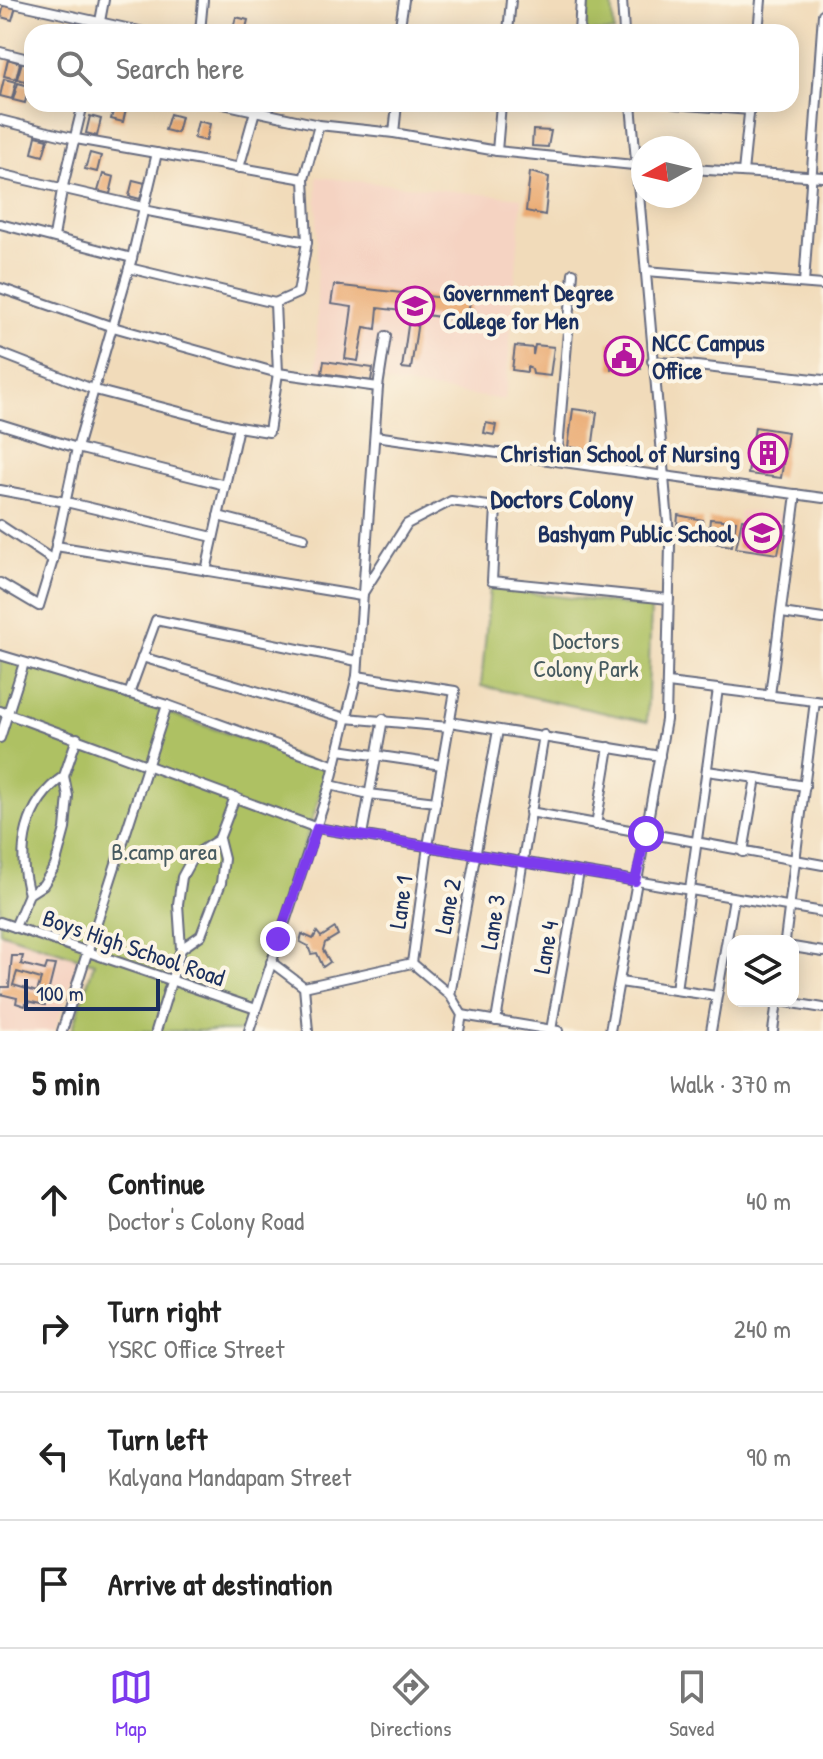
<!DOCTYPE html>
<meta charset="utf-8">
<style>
:root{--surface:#fff;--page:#f6f6f6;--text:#222;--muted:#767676;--line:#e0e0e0;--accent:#7c3aed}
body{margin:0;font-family:"Patrick Hand",sans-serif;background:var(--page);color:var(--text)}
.controls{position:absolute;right:24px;bottom:24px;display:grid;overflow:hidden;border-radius:16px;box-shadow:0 4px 20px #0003}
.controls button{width:72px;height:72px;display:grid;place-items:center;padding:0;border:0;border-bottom:2px solid var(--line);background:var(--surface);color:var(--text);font:40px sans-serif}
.compass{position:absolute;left:631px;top:136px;width:72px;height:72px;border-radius:50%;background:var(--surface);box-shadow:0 4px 20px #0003;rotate:262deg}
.scale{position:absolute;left:24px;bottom:20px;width:136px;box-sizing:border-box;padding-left:8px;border:4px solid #1b2f5e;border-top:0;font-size:22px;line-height:28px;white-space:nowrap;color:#1b2f5e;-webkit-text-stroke:6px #fcf5e5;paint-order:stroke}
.stop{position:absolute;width:24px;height:24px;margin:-18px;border:6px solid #7c3aed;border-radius:50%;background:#fff}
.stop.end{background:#7c3aed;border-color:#fff;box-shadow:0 2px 8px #0008}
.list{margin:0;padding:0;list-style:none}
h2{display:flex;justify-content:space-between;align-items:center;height:104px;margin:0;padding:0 32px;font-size:34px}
h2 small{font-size:26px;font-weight:400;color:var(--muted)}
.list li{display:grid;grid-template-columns:52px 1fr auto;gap:24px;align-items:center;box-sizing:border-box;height:128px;padding:0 32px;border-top:2px solid var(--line)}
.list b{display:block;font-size:30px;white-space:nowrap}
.list p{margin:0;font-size:26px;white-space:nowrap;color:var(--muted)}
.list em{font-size:26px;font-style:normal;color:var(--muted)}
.icon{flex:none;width:44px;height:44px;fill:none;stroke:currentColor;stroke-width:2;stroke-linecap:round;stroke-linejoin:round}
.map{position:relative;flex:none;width:823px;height:1031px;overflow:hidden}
.search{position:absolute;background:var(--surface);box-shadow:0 4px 20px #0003;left:24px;right:24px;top:24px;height:88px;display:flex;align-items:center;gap:20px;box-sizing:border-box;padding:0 28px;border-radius:24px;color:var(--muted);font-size:30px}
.sheet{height:616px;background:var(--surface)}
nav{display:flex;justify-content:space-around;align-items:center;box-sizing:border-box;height:112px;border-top:2px solid var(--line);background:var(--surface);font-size:22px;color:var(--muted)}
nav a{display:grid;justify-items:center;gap:4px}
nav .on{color:var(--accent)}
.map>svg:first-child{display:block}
.built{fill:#f5d3c2}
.green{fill:#aec164;stroke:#647861;stroke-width:2}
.building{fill:#eaaa72;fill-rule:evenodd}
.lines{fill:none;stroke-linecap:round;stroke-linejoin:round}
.street-casing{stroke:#666b7e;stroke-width:12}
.street{stroke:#fff;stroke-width:8}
.route{stroke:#7c3aed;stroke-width:10}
.labels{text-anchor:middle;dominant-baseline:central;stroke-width:8;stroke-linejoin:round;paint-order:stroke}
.poi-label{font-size:24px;font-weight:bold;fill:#1b2f5e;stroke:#fcf5e5;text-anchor:start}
.park-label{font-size:24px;fill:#475b60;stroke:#fcf5e5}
.street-label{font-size:24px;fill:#1b2f5e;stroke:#fcf5e5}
.neighbourhood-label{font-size:26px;font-weight:bold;fill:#1b2f5e;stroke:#fcf5e5}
</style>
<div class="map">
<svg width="823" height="1031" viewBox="0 0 823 1031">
<rect width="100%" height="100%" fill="#fcf5e5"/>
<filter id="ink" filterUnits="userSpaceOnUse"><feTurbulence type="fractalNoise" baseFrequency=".0125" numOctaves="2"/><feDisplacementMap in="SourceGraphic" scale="16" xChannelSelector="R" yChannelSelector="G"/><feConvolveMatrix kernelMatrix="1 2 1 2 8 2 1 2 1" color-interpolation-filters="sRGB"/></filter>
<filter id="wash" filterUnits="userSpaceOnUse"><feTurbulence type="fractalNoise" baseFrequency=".006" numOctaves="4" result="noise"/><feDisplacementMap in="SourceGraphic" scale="32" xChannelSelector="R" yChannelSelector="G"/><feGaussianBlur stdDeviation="1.8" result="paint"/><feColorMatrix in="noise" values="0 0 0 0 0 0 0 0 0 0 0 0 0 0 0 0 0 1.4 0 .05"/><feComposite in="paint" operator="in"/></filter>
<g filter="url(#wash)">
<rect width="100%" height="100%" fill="#f1dbba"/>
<g class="built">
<polygon points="317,177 522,198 505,400 317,372"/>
<polygon points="740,511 789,514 783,557 735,551"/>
<polygon points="0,932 79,958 55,1031 0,1031"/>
</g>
<g class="green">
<polygon points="589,0 612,0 614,32 586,32"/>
<polygon points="490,588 651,608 647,722 481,686"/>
<polygon points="0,656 329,768 244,1031 72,1031 94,963 0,932"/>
</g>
<g id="blocks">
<g class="building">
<polygon points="5,0 17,3 12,20 1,17"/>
<polygon points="236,17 248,20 245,32 232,32"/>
<polygon points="8,59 20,63 16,79 4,76"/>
<polygon points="22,62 32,65 29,82 17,79"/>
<polygon points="4,79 16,82 12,99 0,96"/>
<polygon points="18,83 29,86 25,103 13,100"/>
<polygon points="115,104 127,105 123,122 111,119"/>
<polygon points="170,114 181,117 177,133 165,130"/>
<polygon points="90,116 101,119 97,136 86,133"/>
<polygon points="198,121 210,124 206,141 194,138"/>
<polygon points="533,130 551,131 548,147 532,146"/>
<polygon points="36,136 48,139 43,156 32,153"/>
<polygon points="90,153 101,156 97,172 85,169"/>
<polygon points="530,172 549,177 545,215 526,211"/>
<polygon points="103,174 114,177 110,194 98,191"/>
<polygon points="133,180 145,183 140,199 129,196"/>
<polygon points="334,285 470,301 467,321 419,314 411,369 402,368 410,312 378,308 376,329 364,327 358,361 345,359 352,307 331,304"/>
<polygon points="609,342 637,342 641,369 611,369"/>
<polygon points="535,345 554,347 550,376 533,374 532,369 527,367 527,372 512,370 515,346 533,348 533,355"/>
<polygon points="324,361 373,368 371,381 322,373"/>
<polygon points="573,409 597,412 592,450 568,447"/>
<polygon points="486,423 496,425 494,435 484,433"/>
<polygon points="755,427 788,432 781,478 748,474"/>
<polygon points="678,515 703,520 700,542 676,538"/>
<polygon points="710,519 736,521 732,546 708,542"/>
<path d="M 742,519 L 784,525 L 778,554 L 736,548 ZM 751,531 L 770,533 L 768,545 L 750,542 Z"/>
<polygon points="335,928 338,935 325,943 323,950 330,962 323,967 317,953 311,954 308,946 300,942 302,934 313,939 317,932 321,937"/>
<path d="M 12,956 L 23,956 L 21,964 L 45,970 L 47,964 L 55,965 L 45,1005 L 27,1001 L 25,1006 L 16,1003 L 17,998 L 0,994 L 1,987 L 9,987 ZM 17,972 L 41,979 L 37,992 L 13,985 Z"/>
</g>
</g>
</g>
<g filter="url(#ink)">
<use href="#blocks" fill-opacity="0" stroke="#666b7e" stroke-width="2"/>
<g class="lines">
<defs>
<g id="street">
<polyline points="0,0 144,32"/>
<polyline points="622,0 624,32"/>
<polyline points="98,32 104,0"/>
<polyline points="200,32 203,0"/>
<polyline points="399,32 404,0"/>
<polyline points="508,32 511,0"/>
<polyline points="579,32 581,0"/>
<polyline points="758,32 761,0"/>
<polyline points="0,52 32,60"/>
<polyline points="223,104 319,125 394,133 497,151 643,166"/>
<polyline points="674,104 750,110"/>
<polyline points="0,120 76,139 304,179"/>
<polyline points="394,133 397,104"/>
<polyline points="497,151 501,104"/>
<polyline points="239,168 257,104"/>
<polyline points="691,169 823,177"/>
<polyline points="743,172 750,104"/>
<polyline points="0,174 143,207"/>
<polyline points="143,210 307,242"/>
<polyline points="0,224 132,258"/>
<polyline points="54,237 62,190 83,104"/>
<polyline points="129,268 275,303"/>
<polyline points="646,271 823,285"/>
<polyline points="804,283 823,14"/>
<polyline points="0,288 113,327 278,373 378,387"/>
<polyline points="0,353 95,390 238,427 269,432 278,373 275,303 298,293 307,242 304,179 319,125"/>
<polyline points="652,361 823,380"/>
<polyline points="0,424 77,448 225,485"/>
<polyline points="375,436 823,498"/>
<polyline points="557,461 573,273"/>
<polyline points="0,490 66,502 213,537"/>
<polyline points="218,516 304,538"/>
<polyline points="0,525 53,560"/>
<polyline points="56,546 361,596 407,524 451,501 496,507 492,581 669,599"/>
<polyline points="206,571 238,427"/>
<polyline points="0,583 39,606 53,560 77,448 132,258 157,153"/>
<polyline points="782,613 823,619"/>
<polyline points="0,655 167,705 335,766"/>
<polyline points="142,657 346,718 449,727"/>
<polyline points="357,676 455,691 428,846 412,963"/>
<polyline points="668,683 823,702"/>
<polyline points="129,694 156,620 357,661"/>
<polyline points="770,695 796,494"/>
<polyline points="0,711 317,828 823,912"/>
<polyline points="450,722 660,756"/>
<polyline points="0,738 24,663"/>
<polyline points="339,750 442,765"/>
<polyline points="707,771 756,778 743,852"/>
<polyline points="756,778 805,786"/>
<polyline points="330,785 369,794 436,802"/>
<polyline points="530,812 823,865"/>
<polyline points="596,825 609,747"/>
<polyline points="362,835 383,719"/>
<path d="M 29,894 C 16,850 25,803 64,776"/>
<polyline points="0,922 256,1009"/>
<polyline points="15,927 29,894 43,885 55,866 65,829 68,796 64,776 77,738"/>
<polyline points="785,941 815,701"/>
<polyline points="793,947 823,952"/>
<polyline points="181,949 201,935 221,883 224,859 219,839 235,797"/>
<polyline points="271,962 304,987 308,1031"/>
<polyline points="412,963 450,995 462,1015 459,1031"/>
<polyline points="620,982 716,996"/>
<polyline points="304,987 412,963"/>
<polyline points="676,990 718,689"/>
<polyline points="450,995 498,730"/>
<polyline points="781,1001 823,1008"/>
<polyline points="462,1015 558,1031"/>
<polyline points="496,1021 544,735"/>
<polyline points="551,1030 579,872"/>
<polyline points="62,1031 167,705"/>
<polyline points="156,1031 181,949 178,904 182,877 194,855 219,839"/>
<polyline points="249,1031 330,785 357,676 378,387 386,336"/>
<polyline points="610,1031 666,720 670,545 631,104"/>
<polyline points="711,1031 734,898"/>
<polyline points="773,1031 777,1001"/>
</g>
</defs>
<use href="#street" class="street-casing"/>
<use href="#street" class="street"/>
</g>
</g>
<g class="lines" filter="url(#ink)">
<polyline class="route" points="278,939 317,828 635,881 646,834"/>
</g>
<defs>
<symbol id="university-ring" viewBox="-11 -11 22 22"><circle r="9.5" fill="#fcf5e5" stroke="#b5179e" stroke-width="1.5"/><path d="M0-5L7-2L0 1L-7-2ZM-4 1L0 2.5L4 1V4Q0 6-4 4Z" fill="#b5179e"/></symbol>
<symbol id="civic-ring" viewBox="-11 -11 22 22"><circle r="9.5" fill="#fcf5e5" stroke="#b5179e" stroke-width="1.5"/><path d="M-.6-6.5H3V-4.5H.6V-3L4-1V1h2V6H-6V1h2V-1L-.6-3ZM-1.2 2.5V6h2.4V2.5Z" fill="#b5179e"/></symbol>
<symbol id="building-ring" viewBox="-11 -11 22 22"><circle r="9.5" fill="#fcf5e5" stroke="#b5179e" stroke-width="1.5"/><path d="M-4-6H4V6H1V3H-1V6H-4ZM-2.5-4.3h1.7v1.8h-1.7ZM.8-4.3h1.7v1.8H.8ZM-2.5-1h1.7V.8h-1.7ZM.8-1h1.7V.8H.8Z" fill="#b5179e"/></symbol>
<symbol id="school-ring" viewBox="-11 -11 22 22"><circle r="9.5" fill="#fcf5e5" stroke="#b5179e" stroke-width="1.5"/><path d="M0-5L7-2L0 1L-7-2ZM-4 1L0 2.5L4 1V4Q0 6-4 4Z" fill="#b5179e"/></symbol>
</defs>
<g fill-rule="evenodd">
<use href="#university-ring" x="393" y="284" width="44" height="44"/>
<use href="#civic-ring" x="602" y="334" width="44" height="44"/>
<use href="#building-ring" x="746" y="431" width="44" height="44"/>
<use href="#school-ring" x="740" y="511" width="44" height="44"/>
</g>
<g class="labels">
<g class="poi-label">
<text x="443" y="292">Government Degree<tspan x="443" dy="28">College for Men</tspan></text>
<text x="652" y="342">NCC Campus<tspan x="652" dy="28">Office</tspan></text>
<text x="740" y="453" text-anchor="end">Christian School of Nursing</text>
<text x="734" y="533" text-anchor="end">Bashyam Public School</text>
</g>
<g class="park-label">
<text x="586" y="640">Doctors<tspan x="586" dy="28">Colony Park</tspan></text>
<text x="164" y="851">B.camp area</text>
</g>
<g class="street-label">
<text transform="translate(400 902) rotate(-82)">Lane 1</text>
<text transform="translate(447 906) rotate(-79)">Lane 2</text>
<text transform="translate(492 922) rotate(-81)">Lane 3</text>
<text transform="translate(134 947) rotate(19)">Boys High School Road</text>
<text transform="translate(545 947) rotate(-80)">Lane 4</text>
</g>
<g class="neighbourhood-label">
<text x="562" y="498">Doctors Colony</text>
</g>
</g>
</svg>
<div class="controls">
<button><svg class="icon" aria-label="layers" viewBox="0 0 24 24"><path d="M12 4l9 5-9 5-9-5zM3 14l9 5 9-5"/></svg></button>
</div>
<svg class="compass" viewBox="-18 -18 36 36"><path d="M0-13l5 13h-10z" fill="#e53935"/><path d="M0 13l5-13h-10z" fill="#767676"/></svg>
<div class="scale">100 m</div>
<div class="stop" style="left:646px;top:834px"></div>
<div class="stop end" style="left:278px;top:939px"></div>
<div class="search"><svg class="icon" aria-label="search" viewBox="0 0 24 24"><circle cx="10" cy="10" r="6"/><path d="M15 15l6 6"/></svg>Search here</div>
</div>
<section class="sheet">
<h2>5 min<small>Walk · 370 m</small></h2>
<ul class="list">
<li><svg class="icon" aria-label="ahead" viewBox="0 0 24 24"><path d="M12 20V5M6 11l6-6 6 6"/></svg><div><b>Continue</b><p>Doctor's Colony Road</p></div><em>40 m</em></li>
<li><svg class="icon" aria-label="right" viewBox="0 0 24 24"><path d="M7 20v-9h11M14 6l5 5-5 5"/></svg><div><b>Turn right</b><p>YSRC Office Street</p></div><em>240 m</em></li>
<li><svg class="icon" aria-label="left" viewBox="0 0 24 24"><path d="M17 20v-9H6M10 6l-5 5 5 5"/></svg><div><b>Turn left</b><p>Kalyana Mandapam Street</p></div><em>90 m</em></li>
<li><svg class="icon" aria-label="arrive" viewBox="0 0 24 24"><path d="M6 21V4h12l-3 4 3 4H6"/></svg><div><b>Arrive at destination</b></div></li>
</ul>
</section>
<nav>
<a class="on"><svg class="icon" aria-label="map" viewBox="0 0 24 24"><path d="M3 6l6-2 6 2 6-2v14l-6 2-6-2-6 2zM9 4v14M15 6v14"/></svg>Map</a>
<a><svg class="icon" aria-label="directions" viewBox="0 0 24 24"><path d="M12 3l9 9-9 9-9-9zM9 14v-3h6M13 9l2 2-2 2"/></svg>Directions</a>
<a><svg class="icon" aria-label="saved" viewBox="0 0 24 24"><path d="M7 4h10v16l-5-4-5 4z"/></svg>Saved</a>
</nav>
